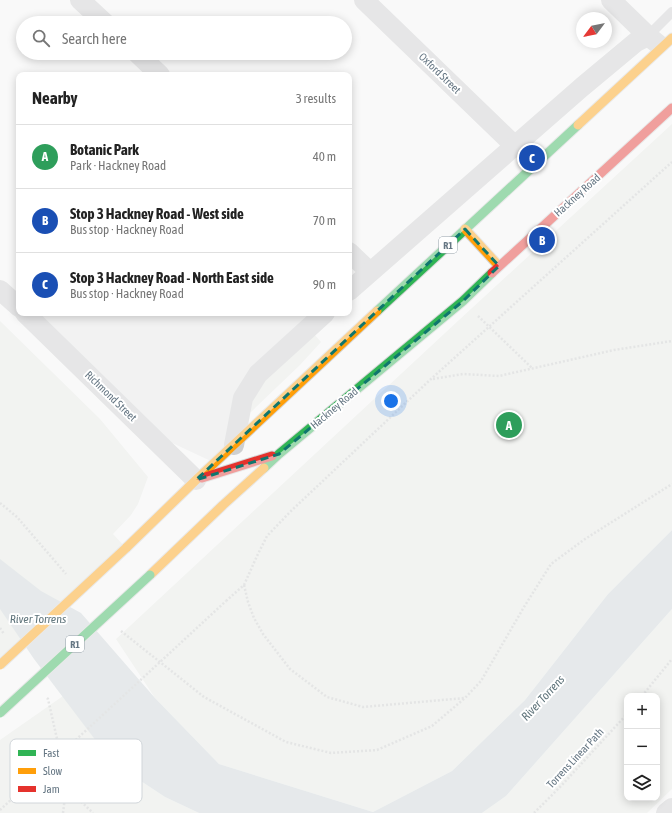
<!DOCTYPE html>
<meta charset="utf-8">
<style>
:root{--surface:#fff;--page:#f6f6f6;--text:#222;--muted:#767676;--line:#e0e0e0;--accent:#585c60}
body{margin:0;font-family:"Asap Condensed",sans-serif;background:var(--page);color:var(--text)}
.controls{position:absolute;right:12px;bottom:12px;display:grid;overflow:hidden;border-radius:8px;box-shadow:0 2px 10px #0003}
.controls button{width:36px;height:36px;display:grid;place-items:center;padding:0;border:0;border-bottom:1px solid var(--line);background:var(--surface);color:var(--text);font:20px sans-serif}
.compass{position:absolute;left:576px;top:12px;width:36px;height:36px;border-radius:50%;background:var(--surface);box-shadow:0 2px 10px #0003;rotate:238deg}
.you{position:absolute;left:391px;top:401px;width:14px;height:14px;margin:-10px;border:3px solid #fff;border-radius:50%;background:#1a73e8;box-shadow:0 0 0 6px #1a73e833}
.badge{display:grid;place-items:center;width:26px;height:26px;border-radius:50%;background:var(--accent);color:#fff;font-size:13px;font-weight:700}
.pin{position:absolute;translate:-50% -50%;border:2px solid #fff;box-shadow:0 1px 4px #0006}
.list{margin:0;padding:0;list-style:none}
h2{display:flex;justify-content:space-between;align-items:center;height:52px;margin:0;padding:0 16px;font-size:17px}
h2 small{font-size:13px;font-weight:400;color:var(--muted)}
.list li{display:grid;grid-template-columns:26px 1fr auto;gap:12px;align-items:center;box-sizing:border-box;height:64px;padding:0 16px;border-top:1px solid var(--line)}
.list b{display:block;font-size:15px;white-space:nowrap}
.list p{margin:0;font-size:13px;white-space:nowrap;color:var(--muted)}
.list em{font-size:13px;font-style:normal;color:var(--muted)}
.icon{flex:none;width:22px;height:22px;fill:none;stroke:currentColor;stroke-width:2;stroke-linecap:round;stroke-linejoin:round}
.map{position:relative;flex:none;width:672px;height:813px;overflow:hidden}
.search{position:absolute;background:var(--surface);box-shadow:0 2px 10px #0003;left:16px;top:16px;width:336px;height:44px;display:flex;align-items:center;gap:10px;box-sizing:border-box;padding:0 14px;border-radius:22px;color:var(--muted);font-size:15px}
.panel{position:absolute;background:var(--surface);box-shadow:0 2px 10px #0003;left:16px;top:72px;width:336px;height:244px;border-radius:8px}
.map>svg:first-child{display:block}
.built{fill:#e8e9e9}
.green{fill:#e8ebe6;fill-rule:evenodd}
.water{fill:#ced6d9}
.lines{fill:none;stroke-linecap:round;stroke-linejoin:round}
.fast-casing{stroke:#d5d6d6;stroke-width:11}
.slow-casing{stroke:#d5d6d6;stroke-width:11}
.jam-casing{stroke:#d5d6d6;stroke-width:11}
.path{stroke:#cbcccd;stroke-width:2.5;stroke-dasharray:2 2;stroke-linecap:butt}
.lane{stroke:#cecfd0;stroke-width:10}
.street{stroke:#cecfd0;stroke-width:20}
.fast{stroke:#30b455;stroke-width:9}
.slow{stroke:#ff9f0a;stroke-width:9}
.jam{stroke:#e5322d;stroke-width:9}
.fast-bridge-casing{stroke:#d5d6d6;stroke-width:11;stroke-linecap:butt}
.slow-bridge-casing{stroke:#d5d6d6;stroke-width:11;stroke-linecap:butt}
.path-bridge{stroke:#cbcccd;stroke-width:2.5;stroke-dasharray:2 2;stroke-linecap:butt}
.fast-bridge{stroke:#30b455;stroke-width:9}
.slow-bridge{stroke:#ff9f0a;stroke-width:9}
.marked{fill:none;stroke:#0f766e;stroke-width:3;stroke-dasharray:8 5;stroke-linejoin:round}
.labels{text-anchor:middle;dominant-baseline:central;stroke-width:4;stroke-linejoin:round;paint-order:stroke}
.shield{fill:#fff;stroke:#939fa8;stroke-width:1}
.shield-label{font-size:10px;font-weight:bold;fill:#657683}
.street-label{font-size:11px;fill:#657683;stroke:#fff}
.water-label{font-size:12px;font-style:italic;fill:#60757c;stroke:#fff}
.key{fill:#fff;stroke:#d1d6da;stroke-width:1}
.key-label{font-size:11px;fill:#657683}
</style>
<div class="map">
<svg width="672" height="813" viewBox="0 0 672 813">
<rect width="100%" height="100%" fill="#f9f9f9"/>
<polygon class="built" points="25,313 325,313 293,341 215,463 168,441"/>
<g class="green">
<polygon points="672,124 672,530 608,594 525,700 452,771 373,812 219,764 155,698 116,639 459,320"/>
<polygon points="0,321 100,419 148,477 138,504 131,515 113,534 126,548 0,665"/>
<polygon points="314,334 321,342 300,365 251,412 249,411 255,395 261,385"/>
<path d="M 672,609 L 672,789 L 647,813 L 482,813 L 506,796 ZM 627,696 L 657,696 L 657,798 L 627,798 Z"/>
<polygon points="63,696 112,762 165,797 199,813 0,813 0,740"/>
</g>
<polygon class="water" points="672,530 672,609 506,796 482,813 199,813 165,797 112,762 34,659 0,609 0,559 41,591 81,613 155,698 219,764 373,812 452,771 525,700 608,594"/>
<g class="lines">
<defs>
<g id="fast">
<polyline points="377,311 578,125"/>
<polyline points="264,468 279,454 463,301 492,273"/>
</g>
<g id="slow">
<polyline points="578,125 672,38"/>
<polyline points="465,229 499,266"/>
<polyline points="126,548 196,480 377,311"/>
<polyline points="150,575 223,505 264,468"/>
</g>
<g id="jam">
<polyline points="492,273 672,108"/>
<polyline points="202,478 272,456"/>
</g>
</defs>
<use href="#fast" class="fast-casing"/>
<use href="#slow" class="slow-casing"/>
<use href="#jam" class="jam-casing"/>
<g class="path">
<polyline points="478,316 532,368"/>
<polyline points="433,379 463,374 499,376 614,350 672,341"/>
<polyline points="0,503 17,517 66,574"/>
<polyline points="244,585 248,602 254,618 263,634 290,669 327,697 363,707 465,698"/>
<polyline points="226,601 244,585 257,556 267,536 291,511 431,379 672,162"/>
<polyline points="0,628 4,634"/>
<polyline points="121,631 204,697 286,742 331,753 377,750 432,726 465,698 481,681 524,607 551,564 585,539 672,484"/>
<polyline points="642,696 672,659"/>
<polyline points="47,698 48,699 62,761 67,788 93,813"/>
<polyline points="0,810 14,797"/>
<polyline points="63,813 66,789"/>
<polyline points="534,813 561,786 627,714"/>
</g>
<polyline class="lane" points="648,36 672,12"/>
<g class="street">
<polyline points="80,0 105,23"/>
<polyline points="364,0 515,146"/>
<polyline points="611,0 648,36 658,44"/>
<polyline points="137,53 160,75"/>
<polyline points="349,252 370,272"/>
<polyline points="0,290 19,307"/>
<polyline points="349,291 582,87 636,42 648,36"/>
<polyline points="25,313 196,480"/>
<polyline points="234,445 243,398 258,374 325,313"/>
<polyline points="666,813 672,808"/>
</g>
<use href="#fast" class="fast"/>
<use href="#slow" class="slow"/>
<use href="#jam" class="jam"/>
<defs>
<polyline id="fast-bridge" points="0,713 150,575"/>
<polyline id="slow-bridge" points="0,665 126,548"/>
</defs>
<use href="#fast-bridge" class="fast-bridge-casing"/>
<use href="#slow-bridge" class="slow-bridge-casing"/>
<polyline class="path-bridge" points="14,797 226,601"/>
<use href="#fast-bridge" class="fast-bridge"/>
<use href="#slow-bridge" class="slow-bridge"/>
</g>
<path d="M0 0H672V813H0ZM 465,229 L 499,266 L 463,301 L 279,454 L 196,480 Z" fill="#f9f9f9" fill-opacity=".55" fill-rule="evenodd"/>
<path class="marked" d="M 465,229 L 499,266 L 463,301 L 279,454 L 196,480 Z"/>
<g class="labels">
<g class="shield">
<rect x="439" y="237" width="18" height="16" rx="3"/>
<rect x="66" y="636" width="18" height="16" rx="3"/>
</g>
<g class="shield-label">
<text x="448" y="245">R1</text>
<text x="75" y="644">R1</text>
</g>
<g class="street-label">
<text transform="translate(440 73) rotate(44)">Oxford Street</text>
<text transform="translate(577 195) rotate(-42)">Hackney Road</text>
<text transform="translate(111 396) rotate(44)">Richmond Street</text>
<text transform="translate(334 408) rotate(-40)">Hackney Road</text>
<text transform="translate(575 758) rotate(-47)">Torrens Linear Path</text>
</g>
<g class="water-label">
<text x="38" y="619">River Torrens</text>
<text transform="translate(543 698) rotate(-47)">River Torrens</text>
</g>
</g>
<rect x="10" y="739" width="132" height="64" rx="6" class="key"/>
<rect x="18" y="750" width="18" height="6" fill="#30b455"/>
<rect x="18" y="768" width="18" height="6" fill="#ff9f0a"/>
<rect x="18" y="786" width="18" height="6" fill="#e5322d"/>
<g class="key-label">
<text x="43" y="757">Fast</text>
<text x="43" y="775">Slow</text>
<text x="43" y="793">Jam</text>
</g>
</svg>
<div class="controls">
<button>+</button>
<button>−</button>
<button><svg class="icon" aria-label="layers" viewBox="0 0 24 24"><path d="M12 4l9 5-9 5-9-5zM3 14l9 5 9-5"/></svg></button>
</div>
<svg class="compass" viewBox="-18 -18 36 36"><path d="M0-13l5 13h-10z" fill="#e53935"/><path d="M0 13l5-13h-10z" fill="#767676"/></svg>
<div class="you"></div>
<div class="pin badge" style="left:509px;top:425px;background:#2e9e5b">A</div>
<div class="pin badge" style="left:542px;top:240px;background:#1a4fb4">B</div>
<div class="pin badge" style="left:532px;top:158px;background:#1a4fb4">C</div>
<div class="search"><svg class="icon" aria-label="search" viewBox="0 0 24 24"><circle cx="10" cy="10" r="6"/><path d="M15 15l6 6"/></svg>Search here</div>
<section class="panel">
<h2>Nearby<small>3 results</small></h2>
<ul class="list">
<li><span class="badge" style="background:#2e9e5b">A</span><div><b>Botanic Park</b><p>Park · Hackney Road</p></div><em>40 m</em></li>
<li><span class="badge" style="background:#1a4fb4">B</span><div><b>Stop 3 Hackney Road - West side</b><p>Bus stop · Hackney Road</p></div><em>70 m</em></li>
<li><span class="badge" style="background:#1a4fb4">C</span><div><b>Stop 3 Hackney Road - North East side</b><p>Bus stop · Hackney Road</p></div><em>90 m</em></li>
</ul>
</section>
</div>
